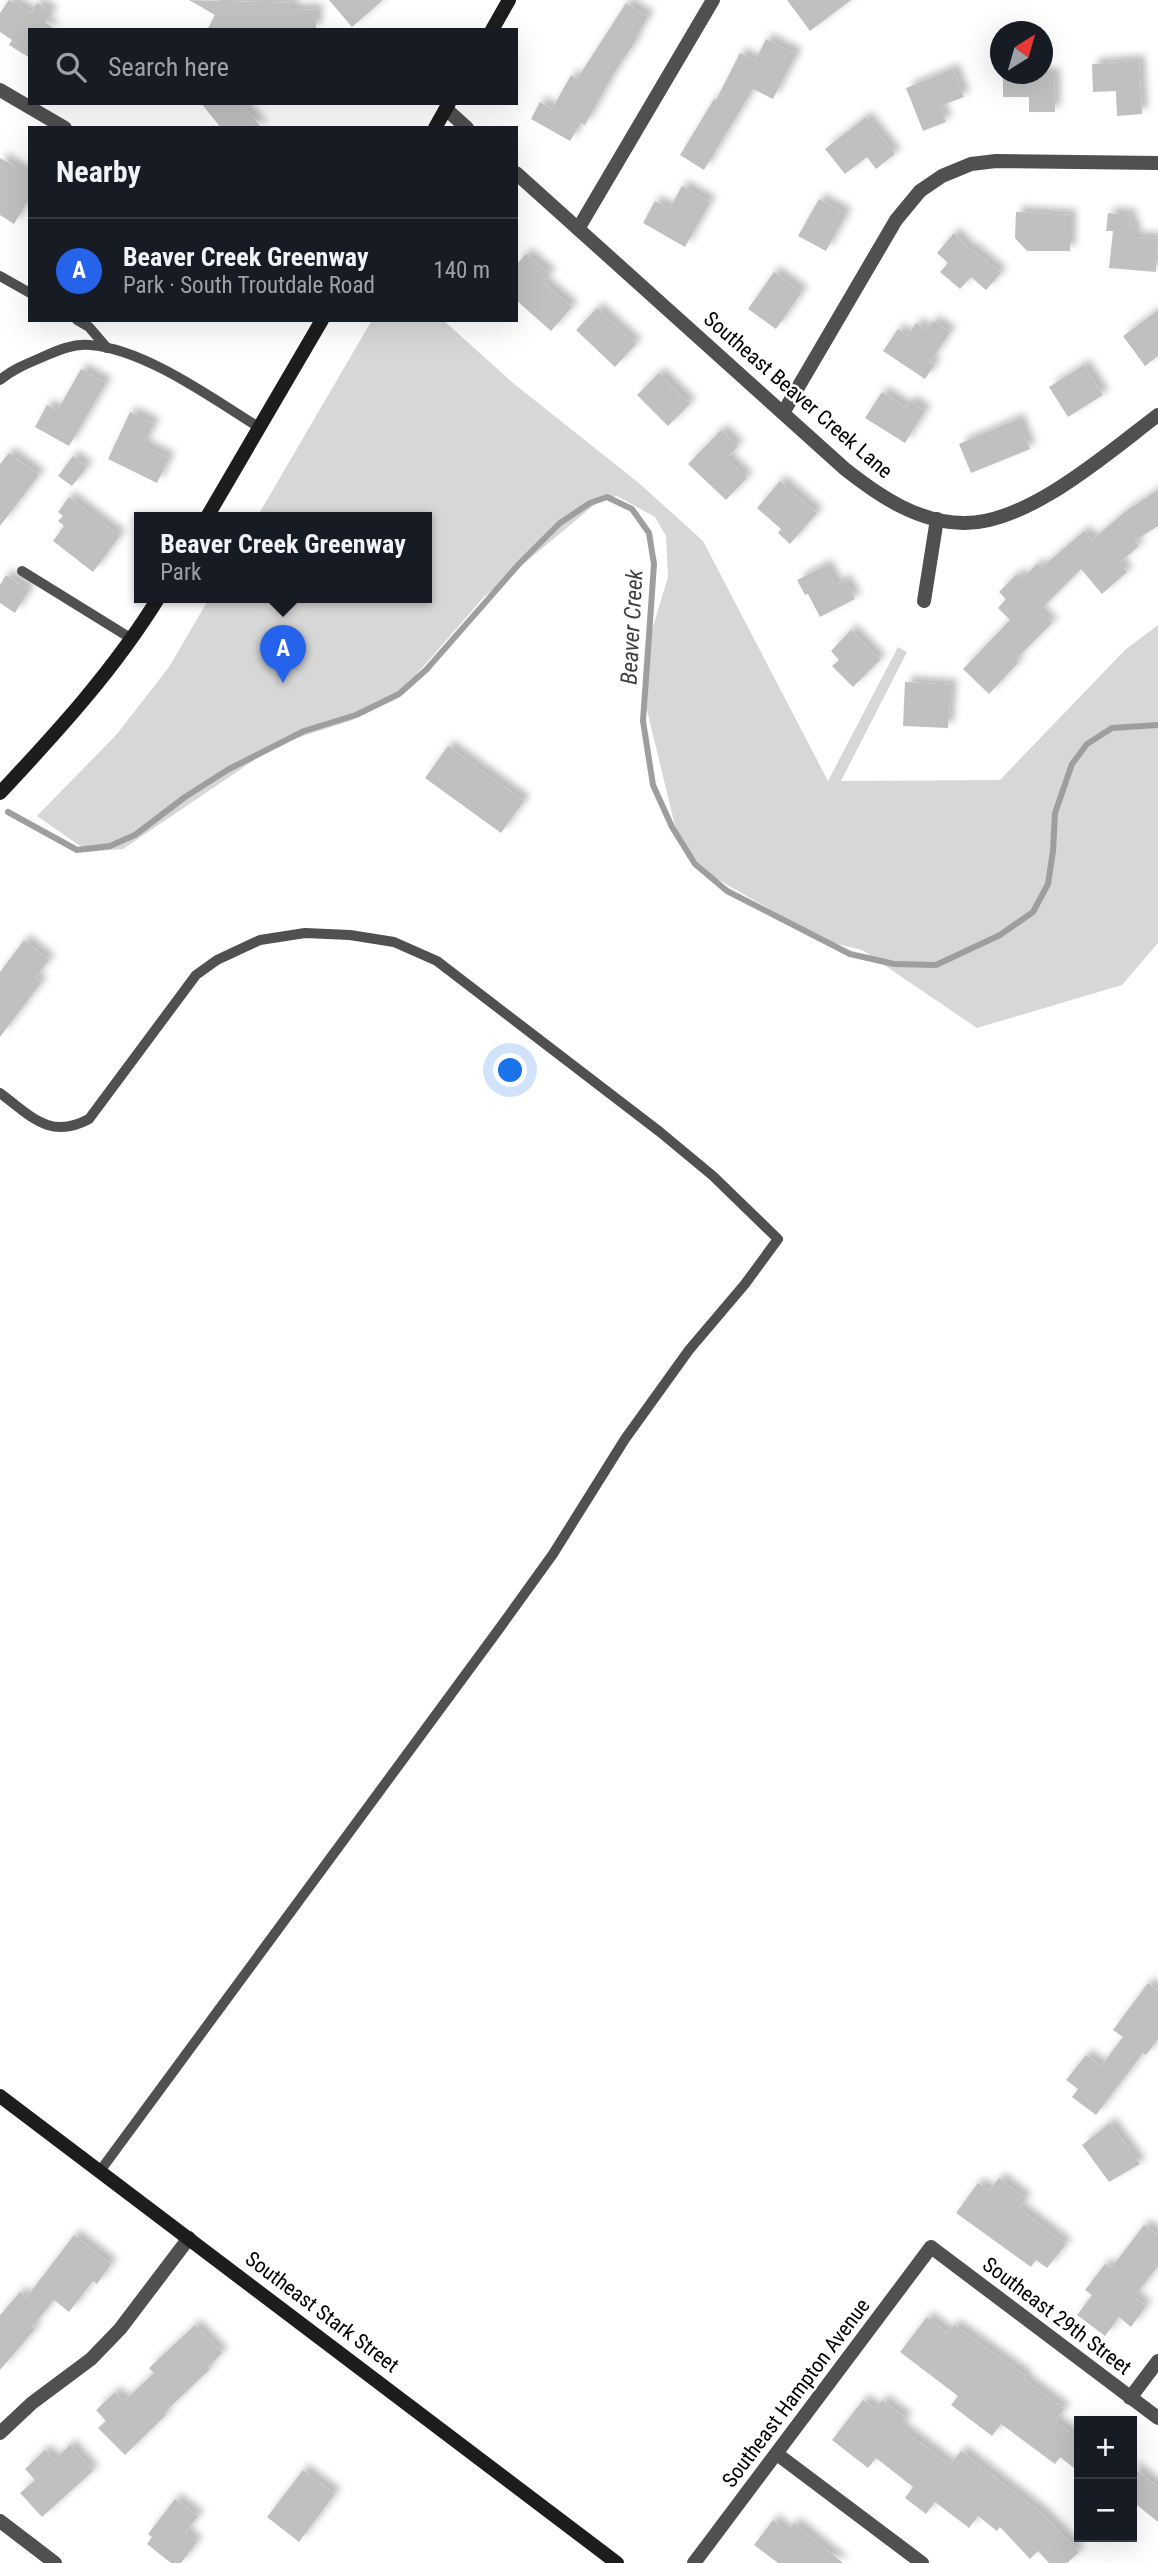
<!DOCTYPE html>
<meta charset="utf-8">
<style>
:root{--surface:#171b24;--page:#242831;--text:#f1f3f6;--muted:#9ea1a6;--line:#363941;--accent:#2563eb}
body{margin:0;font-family:"Roboto Condensed",sans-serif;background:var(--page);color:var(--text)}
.controls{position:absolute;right:21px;bottom:21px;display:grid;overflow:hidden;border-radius:0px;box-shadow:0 7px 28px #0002}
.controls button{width:63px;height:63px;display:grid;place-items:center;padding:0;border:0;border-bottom:2px solid var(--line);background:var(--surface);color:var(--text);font:35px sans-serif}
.compass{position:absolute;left:990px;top:21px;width:63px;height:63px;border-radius:50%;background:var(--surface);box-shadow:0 7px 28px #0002;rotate:37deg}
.you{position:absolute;left:511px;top:1071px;width:24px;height:24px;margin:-18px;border:5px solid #fff;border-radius:50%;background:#1a73e8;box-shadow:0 0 0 10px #1a73e833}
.badge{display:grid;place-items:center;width:46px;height:46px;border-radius:50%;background:var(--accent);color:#fff;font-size:23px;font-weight:700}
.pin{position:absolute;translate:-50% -58px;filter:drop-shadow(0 2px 4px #0008)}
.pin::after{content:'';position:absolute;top:37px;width:24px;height:21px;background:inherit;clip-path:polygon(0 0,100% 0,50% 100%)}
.popup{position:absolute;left:134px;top:512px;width:298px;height:91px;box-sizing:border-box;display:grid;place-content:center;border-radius:0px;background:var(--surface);filter:drop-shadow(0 2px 5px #0005);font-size:23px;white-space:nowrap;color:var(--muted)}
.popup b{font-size:26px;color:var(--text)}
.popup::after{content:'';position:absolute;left:50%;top:100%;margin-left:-14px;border:14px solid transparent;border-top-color:var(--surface)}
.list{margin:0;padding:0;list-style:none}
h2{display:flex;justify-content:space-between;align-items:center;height:91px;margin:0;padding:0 28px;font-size:30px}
h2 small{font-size:23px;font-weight:400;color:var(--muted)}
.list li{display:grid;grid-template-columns:46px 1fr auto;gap:21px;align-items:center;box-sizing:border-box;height:105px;padding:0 28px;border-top:2px solid var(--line)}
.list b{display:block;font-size:26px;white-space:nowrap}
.list p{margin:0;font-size:23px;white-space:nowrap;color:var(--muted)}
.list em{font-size:23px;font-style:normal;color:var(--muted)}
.icon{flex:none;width:38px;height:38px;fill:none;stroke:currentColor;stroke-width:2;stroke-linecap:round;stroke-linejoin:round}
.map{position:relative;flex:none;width:1158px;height:2563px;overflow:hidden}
.search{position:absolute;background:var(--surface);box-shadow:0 7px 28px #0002;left:28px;top:28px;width:490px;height:77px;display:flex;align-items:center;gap:18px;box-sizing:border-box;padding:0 24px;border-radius:0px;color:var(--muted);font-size:26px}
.panel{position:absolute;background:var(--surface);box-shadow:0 7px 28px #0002;left:28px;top:126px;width:490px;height:196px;border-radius:0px}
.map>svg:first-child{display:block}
.green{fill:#d7d7d7}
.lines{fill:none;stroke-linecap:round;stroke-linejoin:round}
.stream{stroke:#9e9e9e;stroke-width:6}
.building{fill:#c0c0c0;filter:url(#shadow)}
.service{stroke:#505050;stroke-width:10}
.minor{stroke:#505050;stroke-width:14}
.secondary{stroke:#1d1d1d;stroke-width:14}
.labels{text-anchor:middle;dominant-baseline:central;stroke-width:5;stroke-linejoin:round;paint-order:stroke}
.street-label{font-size:21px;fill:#000;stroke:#fff}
.water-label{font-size:23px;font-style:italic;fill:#3f3f3f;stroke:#fff}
</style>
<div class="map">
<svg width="1158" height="2563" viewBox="0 0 1158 2563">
<defs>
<filter id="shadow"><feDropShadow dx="6" dy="-6" stdDeviation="3.5" flood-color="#0004"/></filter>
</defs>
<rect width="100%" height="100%" fill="#fff"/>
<polygon class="green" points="372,320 443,320 513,383 640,484 703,541 828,781 898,647 907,652 841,781 1000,780 1125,650 1158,625 1158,943 1122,985 977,1028 862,950 825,941 705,872 677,834 647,710 649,640 668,577 666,536 655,517 617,496 600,500 484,597 395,699 350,721 278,744 123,849 89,852 37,816 117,734 169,667 210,597 426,597 426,517 257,517"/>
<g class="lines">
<polyline class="stream" points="8,812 77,850 110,846 135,835 185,797 229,769 304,731 356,715 399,694 426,670 519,564 560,523 590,503 607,497 632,509 649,533 654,564 643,721 653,785 672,827 695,864 727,891 850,954 894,964 936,965 1000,935 1033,912 1048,884 1053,851 1055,813 1072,764 1087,744 1112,728 1158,725"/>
</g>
<g class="building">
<polygon points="9,0 31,13 37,3 52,12 45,22 56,30 30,30 30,58 9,45 12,40 0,32 0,13"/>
<polygon points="189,0 292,3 292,9 317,10 316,30 207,30 215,15"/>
<polygon points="329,0 383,0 352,27"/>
<polygon points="787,0 851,0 810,31"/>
<polygon points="626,3 648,17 635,38 637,39 612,76 585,125 581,123 570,141 531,119 540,102 552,109 571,75 577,79"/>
<polygon points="766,39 796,54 773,99 753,89 704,170 680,155 714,99 716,100 740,53 755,61"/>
<polygon points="1139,61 1142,114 1117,116 1116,91 1093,92 1092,64"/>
<polygon points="953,69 964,97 940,106 946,122 923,131 906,88"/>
<polygon points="1003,74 1054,74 1055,112 1029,112 1029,97 1003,97"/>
<polygon points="201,103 241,103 262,128 221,128"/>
<polygon points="866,117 895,154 876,169 867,157 845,174 825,149"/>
<polygon points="0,158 30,175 30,197 14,224 0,215"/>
<polygon points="682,186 710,202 685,247 643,223 655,201 669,209"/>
<polygon points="819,199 846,214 826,251 798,236"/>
<polygon points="1016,212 1070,215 1070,251 1027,251 1015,238"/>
<polygon points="1108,213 1131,215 1130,224 1135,227 1134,237 1158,239 1156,272 1109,268 1113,231 1106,231"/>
<polygon points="954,233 970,250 972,249 1001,273 986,290 971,277 960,289 940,272 948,263 937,253"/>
<polygon points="526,254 550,274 543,282 572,307 551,331 516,300 516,265"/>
<polygon points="774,272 802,292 776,329 748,309"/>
<polygon points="597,308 636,344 615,367 576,330"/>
<polygon points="1158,310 1158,356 1145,366 1123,336"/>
<polygon points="933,321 950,332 930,362 935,364 925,379 883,351 898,329 908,336 916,323 926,330"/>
<polygon points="1084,365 1103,395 1068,417 1049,387"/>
<polygon points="81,369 106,383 69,446 35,427 47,405 57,411"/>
<polygon points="659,373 690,404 668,426 637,395"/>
<polygon points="882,392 906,407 910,401 925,411 905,443 865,418"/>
<polygon points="130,412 154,424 143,445 169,458 157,483 108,459"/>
<polygon points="1018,419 1030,449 971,473 959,444"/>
<polygon points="721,430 738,446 727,458 747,478 726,500 688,464"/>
<polygon points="9,453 39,475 0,526 0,464"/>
<polygon points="73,456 87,467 72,486 58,476"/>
<polygon points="780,481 817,513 790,544 778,533 781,529 757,508"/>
<polygon points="1158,490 1158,526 1134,541 1139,546 1119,563 1127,572 1102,594 1081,569 1039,611 1052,623 1015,660 1018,663 989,694 963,669 1010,620 998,608 1006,599 999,592 1017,574 1022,579 1037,564 1041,568 1084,531 1092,540 1126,511"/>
<polygon points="69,497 120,536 93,572 53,541 64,526 58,521 63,516 58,512"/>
<polygon points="826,565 836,585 845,580 855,599 820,617 808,594 805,595 797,580"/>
<polygon points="6,575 29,590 15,613 0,603 0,585"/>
<polygon points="851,630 880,660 853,687 832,666 839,660 831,651"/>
<polygon points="905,682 951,685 948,728 903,726"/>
<polygon points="448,746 524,801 501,833 425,778"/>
<polygon points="24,940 49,960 35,978 41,983 0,1037 0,972"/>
<polygon points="1148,1983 1158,1991 1158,2039 1146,2055 1143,2053 1096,2115 1072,2097 1078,2089 1066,2080 1086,2055 1101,2066 1123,2037 1113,2030"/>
<polygon points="1110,2123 1140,2164 1109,2182 1082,2145"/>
<polygon points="999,2178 1026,2199 1019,2208 1066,2244 1047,2268 1036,2260 1031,2267 956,2213 978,2183 989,2191"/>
<polygon points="1144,2225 1158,2235 1158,2266 1134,2297 1146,2306 1131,2327 1119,2317 1105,2336 1077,2315 1092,2295 1085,2290 1105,2264 1111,2268"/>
<polygon points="74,2235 111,2264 97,2284 93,2281 69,2312 54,2300 32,2327 35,2329 0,2370 0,2315 20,2292 26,2298"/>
<polygon points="927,2317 948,2333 954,2325 1026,2376 1024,2379 1064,2409 1055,2421 1079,2439 1079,2472 1060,2457 1055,2464 1001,2424 992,2436 951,2405 958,2396 900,2352"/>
<polygon points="195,2325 222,2353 208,2367 210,2369 164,2413 166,2415 125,2455 98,2428 106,2421 96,2410 115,2392 124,2401 154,2373 149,2368"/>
<polygon points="863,2400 876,2409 882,2400 906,2418 900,2427 950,2465 961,2451 1043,2514 1079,2552 1067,2563 1049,2563 1038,2551 1030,2559 1000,2527 997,2531 978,2516 969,2528 935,2502 926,2514 905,2498 913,2487 876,2458 868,2468 832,2440"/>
<polygon points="70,2445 93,2471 42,2517 20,2493 35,2480 25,2469 45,2450 54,2460"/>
<polygon points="1132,2467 1158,2487 1158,2522 1132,2501"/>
<polygon points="303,2470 335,2494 299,2542 267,2517"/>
<polygon points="175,2499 198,2516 185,2533 197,2542 181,2563 171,2563 147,2544 152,2537 148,2534"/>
<polygon points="773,2520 787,2532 794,2523 843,2563 778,2563 754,2545"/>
</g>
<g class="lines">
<g class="service">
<polyline points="0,276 30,293"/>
<polyline points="77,320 89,327 107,348"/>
<path d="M 0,380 C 12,370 24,365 38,359 C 54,352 72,343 90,345 C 145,349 213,399 260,428"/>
<polyline points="22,571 132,639"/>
<path d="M 0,1093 C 31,1116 50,1140 89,1119 L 196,975 L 217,960 L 260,940 L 305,933 L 350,935 L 394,942 L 437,961 L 660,1132 L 713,1176 L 778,1239 L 745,1284 L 689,1350 L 625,1439 L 553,1554 L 499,1629 L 100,2171"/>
</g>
<g class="minor">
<polyline points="0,90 65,128"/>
<polyline points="446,109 467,128"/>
<path d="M 516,173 L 845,469 C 879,496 919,523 964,523 C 1028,524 1109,452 1158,415"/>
<polyline points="578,229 713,0"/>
<polyline points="783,413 896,220 920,191 942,176 971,164 996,161 1158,163"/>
<polyline points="924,601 937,519"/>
<polyline points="1130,2398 1158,2361"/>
<polyline points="0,2433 32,2403 91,2359 120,2329 189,2238"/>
<polyline points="777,2454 922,2563"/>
<polyline points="0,2521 55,2563"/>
<polyline points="694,2563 931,2247 1158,2418"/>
</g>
<g class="secondary">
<polyline points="492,30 509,0"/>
<polyline points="435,128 449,103"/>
<polyline points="207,517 322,320"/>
<path d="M 0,793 C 58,731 114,670 159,597"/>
<polyline points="0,2096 617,2563"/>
</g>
</g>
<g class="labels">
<g class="street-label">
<text transform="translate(798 395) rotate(41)">Southeast Beaver Creek Lane</text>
<text transform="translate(322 2312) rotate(37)">Southeast Stark Street</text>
<text transform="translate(1057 2316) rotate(37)">Southeast 29th Street</text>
<text transform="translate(796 2393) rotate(-53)">Southeast Hampton Avenue</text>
</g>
<g class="water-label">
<text transform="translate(632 627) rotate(-87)">Beaver Creek</text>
</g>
</g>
</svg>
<div class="controls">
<button>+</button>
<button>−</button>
</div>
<svg class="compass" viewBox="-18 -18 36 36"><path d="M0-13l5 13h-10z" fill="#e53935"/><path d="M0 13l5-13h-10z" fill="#9ea1a6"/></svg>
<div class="you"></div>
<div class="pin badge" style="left:283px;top:683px">A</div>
<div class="popup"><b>Beaver Creek Greenway</b>Park</div>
<div class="search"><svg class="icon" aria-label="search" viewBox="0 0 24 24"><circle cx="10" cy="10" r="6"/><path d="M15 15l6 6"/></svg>Search here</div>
<section class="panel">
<h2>Nearby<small></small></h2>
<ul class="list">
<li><span class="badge">A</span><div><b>Beaver Creek Greenway</b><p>Park · South Troutdale Road</p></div><em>140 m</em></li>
</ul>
</section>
</div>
